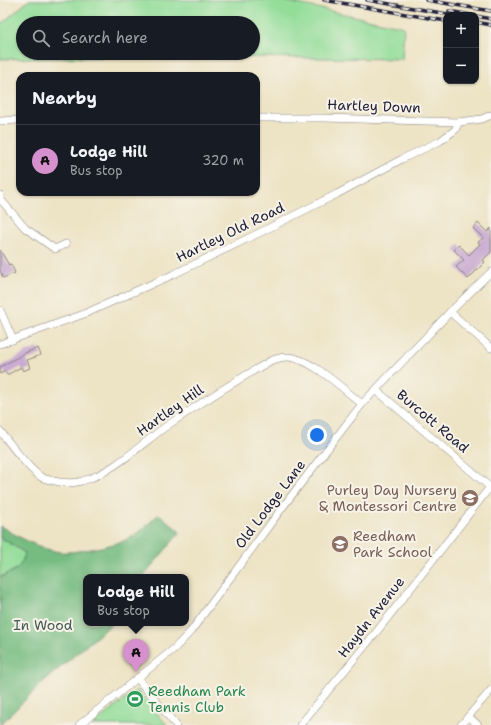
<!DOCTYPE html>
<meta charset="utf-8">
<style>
:root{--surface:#171b24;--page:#20242c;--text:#f1f3f6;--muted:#9ea1a6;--line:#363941;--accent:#d690ce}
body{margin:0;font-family:"Shantell Sans",sans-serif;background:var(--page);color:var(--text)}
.controls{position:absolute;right:12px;top:12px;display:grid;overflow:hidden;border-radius:8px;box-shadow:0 1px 3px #0004}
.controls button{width:36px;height:36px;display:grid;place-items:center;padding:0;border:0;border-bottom:1px solid var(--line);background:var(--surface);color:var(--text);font:20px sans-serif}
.you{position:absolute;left:317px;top:435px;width:14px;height:14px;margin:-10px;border:3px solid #fff;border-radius:50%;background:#1a73e8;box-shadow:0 0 0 6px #1a73e833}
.badge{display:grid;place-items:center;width:26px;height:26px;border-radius:50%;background:var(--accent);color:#111;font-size:13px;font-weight:700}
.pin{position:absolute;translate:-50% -33px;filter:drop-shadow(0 1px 2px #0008)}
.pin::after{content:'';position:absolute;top:21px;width:14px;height:12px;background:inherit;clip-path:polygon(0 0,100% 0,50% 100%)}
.popup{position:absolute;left:83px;top:574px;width:106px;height:52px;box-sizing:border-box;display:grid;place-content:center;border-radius:8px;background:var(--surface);filter:drop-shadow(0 1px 3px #0005);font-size:13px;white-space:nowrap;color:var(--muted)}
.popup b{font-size:15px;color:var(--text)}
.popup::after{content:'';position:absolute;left:50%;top:100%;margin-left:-8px;border:8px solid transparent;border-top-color:var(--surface)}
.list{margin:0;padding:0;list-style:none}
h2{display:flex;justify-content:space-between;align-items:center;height:52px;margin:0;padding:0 16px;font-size:17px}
h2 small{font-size:13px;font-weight:400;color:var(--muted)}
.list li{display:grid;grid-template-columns:26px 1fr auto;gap:12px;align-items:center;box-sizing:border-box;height:72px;padding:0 16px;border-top:1px solid var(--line)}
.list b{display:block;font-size:15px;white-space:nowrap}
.list p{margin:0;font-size:13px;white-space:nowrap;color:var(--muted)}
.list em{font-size:13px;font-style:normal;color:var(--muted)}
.icon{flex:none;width:22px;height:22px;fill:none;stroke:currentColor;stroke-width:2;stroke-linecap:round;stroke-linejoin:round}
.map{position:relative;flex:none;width:491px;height:725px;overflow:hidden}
.search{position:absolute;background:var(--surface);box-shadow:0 1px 3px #0004;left:16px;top:16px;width:244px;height:44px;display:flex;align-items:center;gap:10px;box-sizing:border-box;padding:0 14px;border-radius:22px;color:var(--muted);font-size:15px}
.panel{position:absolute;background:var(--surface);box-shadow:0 1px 3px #0004;left:16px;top:72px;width:244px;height:124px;border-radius:12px}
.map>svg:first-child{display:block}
.green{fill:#93dd99;stroke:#5a806a;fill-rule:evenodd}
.forest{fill:#76bc81;stroke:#4c6f5e}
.building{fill:#c9aad2}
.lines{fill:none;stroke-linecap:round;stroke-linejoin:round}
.minor-casing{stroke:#888280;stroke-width:8}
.minor{stroke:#fff;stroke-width:7}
.rail-casing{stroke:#22223b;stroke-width:3.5}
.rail{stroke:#f7f3e8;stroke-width:2;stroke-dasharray:6;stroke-linecap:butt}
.labels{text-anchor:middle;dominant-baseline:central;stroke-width:4;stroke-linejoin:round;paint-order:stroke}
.street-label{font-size:14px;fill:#22223b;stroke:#f7f3e8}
.education-label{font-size:14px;fill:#785e54;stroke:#f7f3e8;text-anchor:end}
.park-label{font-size:14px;fill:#445a57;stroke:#f7f3e8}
.leisure-label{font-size:14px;fill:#27864d;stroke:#f7f3e8;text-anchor:start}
</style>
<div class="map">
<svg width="491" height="725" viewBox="0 0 491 725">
<rect width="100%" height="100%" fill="#f7f3e8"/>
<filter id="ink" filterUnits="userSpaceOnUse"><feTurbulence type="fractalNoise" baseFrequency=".025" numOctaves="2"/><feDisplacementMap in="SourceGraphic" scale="8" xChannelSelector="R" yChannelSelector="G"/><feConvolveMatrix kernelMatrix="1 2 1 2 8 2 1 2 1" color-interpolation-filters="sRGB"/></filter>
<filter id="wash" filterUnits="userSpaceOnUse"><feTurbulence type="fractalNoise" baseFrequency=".012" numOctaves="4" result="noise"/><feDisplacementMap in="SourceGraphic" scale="16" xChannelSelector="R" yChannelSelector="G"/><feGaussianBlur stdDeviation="0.9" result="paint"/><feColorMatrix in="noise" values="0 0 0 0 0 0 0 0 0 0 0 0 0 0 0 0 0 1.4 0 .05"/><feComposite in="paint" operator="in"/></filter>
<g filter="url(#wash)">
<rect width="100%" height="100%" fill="#ede3c5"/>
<g class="green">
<path d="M 29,0 L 280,0 L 404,27 L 402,59 L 154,56 L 0,59 L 0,25 ZM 23,23 L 253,23 L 253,53 L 23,53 Z"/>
<path d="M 0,537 L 25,553 C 21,569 15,570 0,577 Z"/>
<polygon points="137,690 167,725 92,725"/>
</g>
<path class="forest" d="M 159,514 L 180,532 L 143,577 L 86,577 L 86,623 L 113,623 L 44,681 L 0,725 L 0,577 C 15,571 21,569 25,553 L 0,537 L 0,526 C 19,537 37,548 59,552 C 71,554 117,545 128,539 C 140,533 149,523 159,514 Z"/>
<g id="blocks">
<g class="building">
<polygon points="478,223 487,232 491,228 491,252 483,260 485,262 468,279 456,267 464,260 454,250 459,245 469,255 480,244 478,242 483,238 473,228"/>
<polygon points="0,250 9,265 11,264 15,273 3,278 0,270"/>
<polygon points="38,348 41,355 27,360 30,368 23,371 21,367 7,375 5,371 0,374 0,367 27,352"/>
</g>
</g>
</g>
<g filter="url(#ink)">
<use href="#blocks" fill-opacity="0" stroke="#888280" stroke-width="1"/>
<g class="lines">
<defs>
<g id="minor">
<polyline points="256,118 324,118 459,122 482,119 491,115"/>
<polyline points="0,121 20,120"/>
<polyline points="0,195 1,200 25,228 55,249 66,244"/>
<polyline points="0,310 13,340"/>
<polyline points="450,312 491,348"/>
<polyline points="0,344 84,314 172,275 259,233 337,194 402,159 440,141 455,130 459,122"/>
<polyline points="376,390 491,488"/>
<path d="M 0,431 C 9,442 31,473 43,478 C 56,482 69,485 82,481 C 113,473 142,443 168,425 C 202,402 237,380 272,360 C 276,359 282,357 287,357 C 310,357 344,390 362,404"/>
<polyline points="137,678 176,725"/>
<polyline points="469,717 478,725"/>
<polyline points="79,725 175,648 191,631 282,508 362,404 450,312 491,272"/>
<polyline points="300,725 378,630 490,487"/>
<polyline points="461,725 491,690"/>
</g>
</defs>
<use href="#minor" class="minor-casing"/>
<use href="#minor" class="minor"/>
<defs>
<g id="rail">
<polyline points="324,0 446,21"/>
<polyline points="367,0 453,15"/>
<polyline points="426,0 491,11"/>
<polyline points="449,11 471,15"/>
<polyline points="476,16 491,19"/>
<polyline points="476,22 491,25"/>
</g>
</defs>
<use href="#rail" class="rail-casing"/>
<use href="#rail" class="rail"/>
</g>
</g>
<defs>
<symbol id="school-disc" viewBox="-11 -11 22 22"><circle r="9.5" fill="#8d6e63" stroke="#f7f3e8"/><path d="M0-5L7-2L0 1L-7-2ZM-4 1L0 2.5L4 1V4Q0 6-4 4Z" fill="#fff"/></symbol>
<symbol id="stadium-disc" viewBox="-11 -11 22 22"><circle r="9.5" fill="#2e9e5b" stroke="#f7f3e8"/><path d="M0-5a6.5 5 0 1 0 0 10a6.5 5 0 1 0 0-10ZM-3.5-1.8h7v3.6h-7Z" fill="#fff"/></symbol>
</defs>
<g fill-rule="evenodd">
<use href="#school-disc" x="460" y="488" width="20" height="20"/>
<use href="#school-disc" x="330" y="534" width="20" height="20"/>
<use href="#stadium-disc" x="125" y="689" width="20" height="20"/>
</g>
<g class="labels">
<g class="street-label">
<text transform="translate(374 106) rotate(2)">Hartley Down</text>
<text transform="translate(230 232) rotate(-26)">Hartley Old Road</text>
<text transform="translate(170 410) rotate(-35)">Hartley Hill</text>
<text transform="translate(433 421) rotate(40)">Burcott Road</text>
<text transform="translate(270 504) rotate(-53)">Old Lodge Lane</text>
<text transform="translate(371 617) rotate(-52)">Haydn Avenue</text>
</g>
<g class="education-label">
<text x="457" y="490">Purley Day Nursery<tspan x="457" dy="16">&amp; Montessori Centre</tspan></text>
<text x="353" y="536" text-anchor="start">Reedham<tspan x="353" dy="16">Park School</tspan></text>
</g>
<g class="park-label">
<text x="43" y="625">In Wood</text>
</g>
<g class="leisure-label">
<text x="148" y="691">Reedham Park<tspan x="148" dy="16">Tennis Club</tspan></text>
</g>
</g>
</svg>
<div class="controls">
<button>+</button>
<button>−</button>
</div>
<div class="you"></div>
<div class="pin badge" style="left:136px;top:672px">A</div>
<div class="popup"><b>Lodge Hill</b>Bus stop</div>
<div class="search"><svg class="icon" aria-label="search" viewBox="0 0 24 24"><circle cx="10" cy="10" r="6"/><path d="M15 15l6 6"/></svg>Search here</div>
<section class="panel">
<h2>Nearby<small></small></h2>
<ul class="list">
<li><span class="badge">A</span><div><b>Lodge Hill</b><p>Bus stop</p></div><em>320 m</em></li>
</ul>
</section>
</div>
